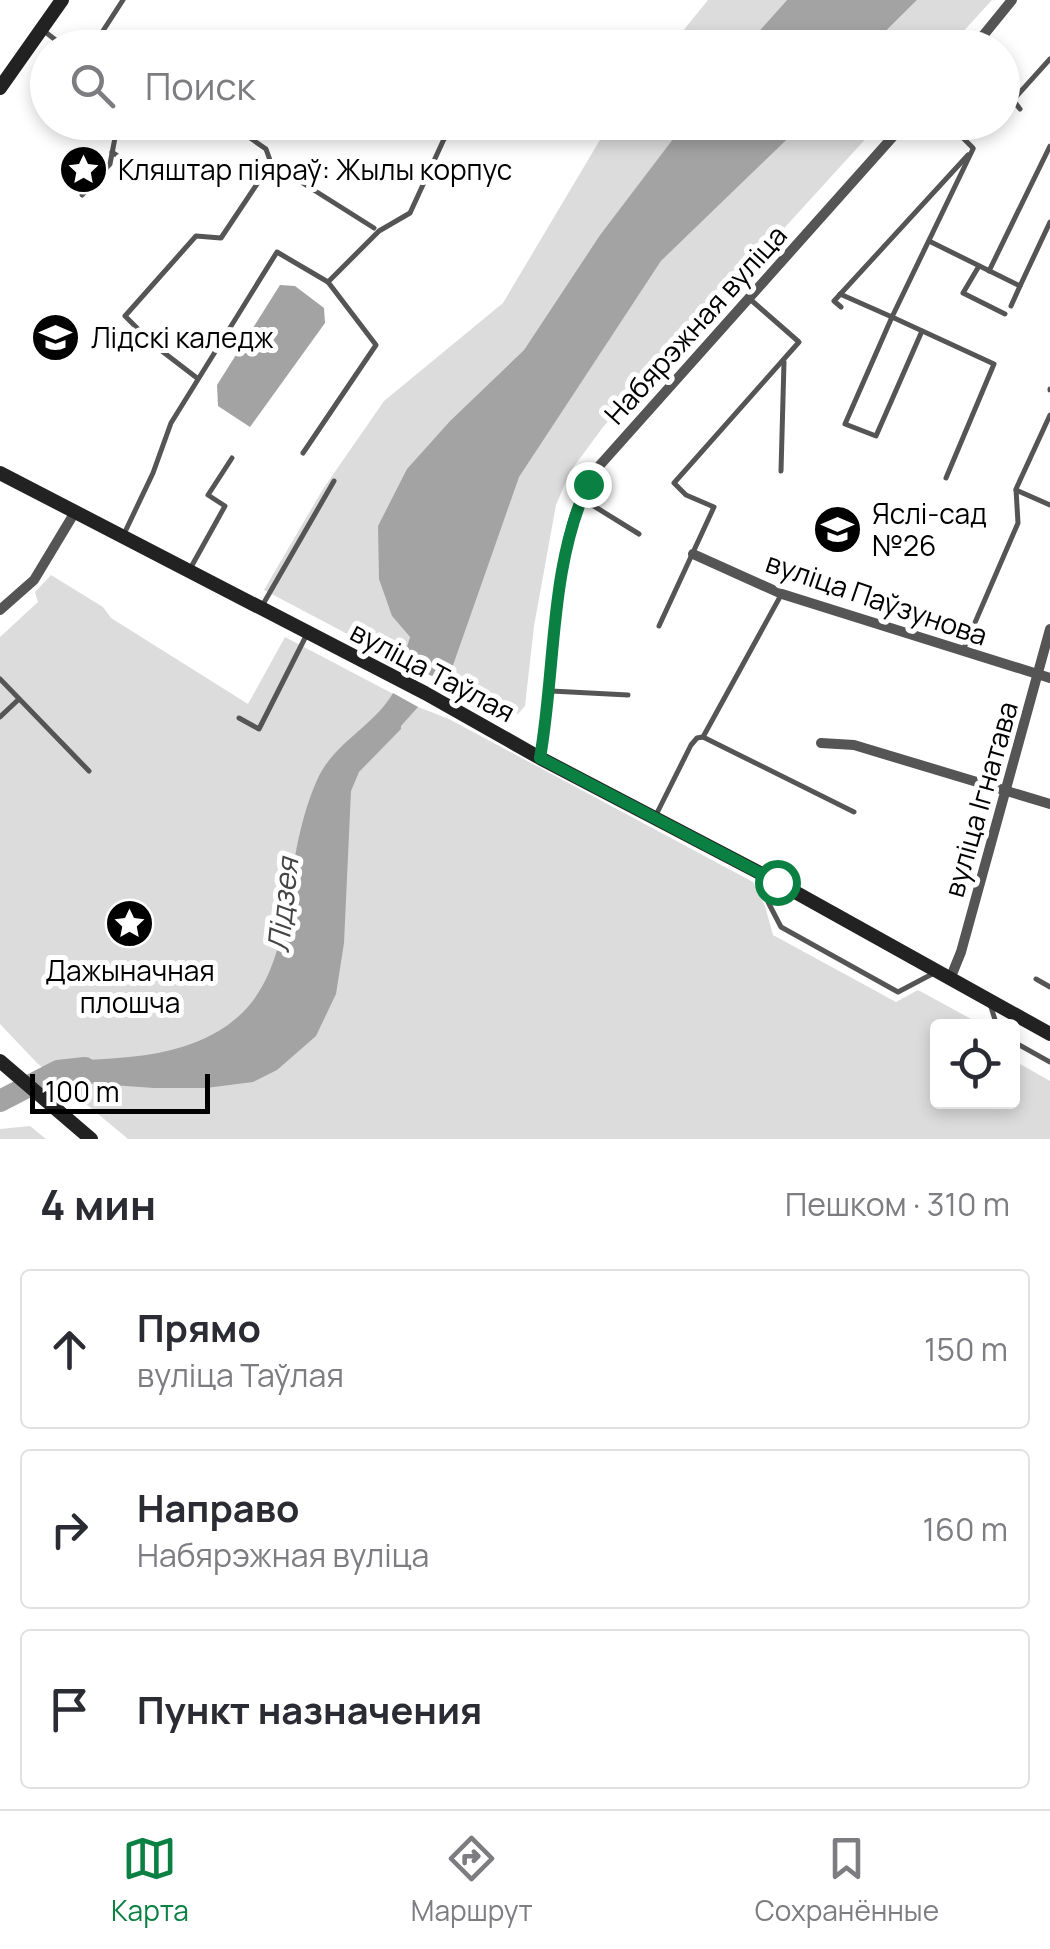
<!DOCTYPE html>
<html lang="ru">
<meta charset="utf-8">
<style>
:root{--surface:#fff;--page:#f7f7f7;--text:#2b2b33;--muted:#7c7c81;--line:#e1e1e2;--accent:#0b8043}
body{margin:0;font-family:Manrope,sans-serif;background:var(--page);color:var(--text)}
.controls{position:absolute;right:30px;bottom:30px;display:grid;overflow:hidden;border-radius:10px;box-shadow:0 5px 15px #0003}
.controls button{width:90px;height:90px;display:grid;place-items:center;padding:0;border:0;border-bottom:2px solid var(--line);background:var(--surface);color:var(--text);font:50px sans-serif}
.scale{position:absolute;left:30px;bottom:25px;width:180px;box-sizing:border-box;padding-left:10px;border:5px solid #000;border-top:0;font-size:28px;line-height:35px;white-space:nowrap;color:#000;-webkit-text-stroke:8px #fff;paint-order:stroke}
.stop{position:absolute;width:30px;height:30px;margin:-22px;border:8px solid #0b8043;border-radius:50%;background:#fff}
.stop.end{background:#0b8043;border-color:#fff;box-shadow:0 2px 10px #0008}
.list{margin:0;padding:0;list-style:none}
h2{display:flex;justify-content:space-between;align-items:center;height:130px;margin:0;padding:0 40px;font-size:42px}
h2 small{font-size:32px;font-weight:400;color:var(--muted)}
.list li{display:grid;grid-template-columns:65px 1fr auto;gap:30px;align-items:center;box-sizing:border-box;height:160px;margin:0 20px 20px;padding:0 20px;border:2px solid var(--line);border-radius:10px}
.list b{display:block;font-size:38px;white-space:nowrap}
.list p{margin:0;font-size:32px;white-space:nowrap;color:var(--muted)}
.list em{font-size:32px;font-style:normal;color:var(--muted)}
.icon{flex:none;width:55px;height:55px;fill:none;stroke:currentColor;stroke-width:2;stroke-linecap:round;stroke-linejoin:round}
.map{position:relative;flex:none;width:1050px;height:1139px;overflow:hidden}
.search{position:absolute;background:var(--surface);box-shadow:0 5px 15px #0003;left:30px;right:30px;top:30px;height:110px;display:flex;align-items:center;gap:25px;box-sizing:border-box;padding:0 35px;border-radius:55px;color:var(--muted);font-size:38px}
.sheet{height:670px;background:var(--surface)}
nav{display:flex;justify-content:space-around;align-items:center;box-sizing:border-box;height:140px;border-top:2px solid var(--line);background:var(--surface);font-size:28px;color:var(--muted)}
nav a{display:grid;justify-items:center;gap:5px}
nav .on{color:var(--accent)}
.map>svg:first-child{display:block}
.green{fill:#dcdcdc}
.water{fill:#a3a3a3}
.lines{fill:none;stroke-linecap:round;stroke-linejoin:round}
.river{stroke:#a3a3a3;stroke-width:22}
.service{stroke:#555;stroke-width:5}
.minor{stroke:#555;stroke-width:10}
.secondary{stroke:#222;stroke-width:14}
.route{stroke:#0b8043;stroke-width:12}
.labels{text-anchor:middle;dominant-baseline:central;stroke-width:10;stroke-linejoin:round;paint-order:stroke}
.poi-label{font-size:28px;fill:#000;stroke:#fff;text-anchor:start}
.street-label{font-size:28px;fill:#000;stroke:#fff}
.water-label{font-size:30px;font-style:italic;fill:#444;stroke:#fff}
</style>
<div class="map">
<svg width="1050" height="1139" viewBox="0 0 1050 1139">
<rect width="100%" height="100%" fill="#fff"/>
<g class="green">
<polygon points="708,0 787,0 745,47 669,48"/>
<polygon points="917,0 992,0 949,47 870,48"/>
<polygon points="610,123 686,123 600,235 524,350 451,420 392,616 410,637 404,655 408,666 264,590 323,489 384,401 503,303"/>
<path d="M 804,123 L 880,123 L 603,427 L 570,472 L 556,505 L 534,626 L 525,706 L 518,714 C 494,715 465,695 444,681 L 450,674 L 518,477 L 661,261 Z"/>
<polygon points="51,575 103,607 111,618 248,704 285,637 418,707 449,719 753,882 765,906 773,935 896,1002 918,990 984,1026 938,1026 938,1102 1012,1102 1013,1060 1050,1081 1050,1139 128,1139 37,1063 0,1024 0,637 38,602 35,592"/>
<polygon points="30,1126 46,1139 0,1139 0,1129"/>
</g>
<g class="water">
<polygon points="787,0 917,0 870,47 745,47"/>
<polygon points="686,122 804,123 661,261 519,477 450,674 444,681 408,666 404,656 410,637 392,616 379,579 378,526 407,469 451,420 524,350 600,235"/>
<polygon points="280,285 295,286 324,308 325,323 250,427 218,406 217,385"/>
<path d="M 393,693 L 418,707 L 401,726 L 401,729 L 359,772 L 351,791 L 344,943 L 336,994 L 316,1036 L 277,1070 L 253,1082 L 206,1088 L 154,1088 L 70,1082 L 51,1064 C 86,1058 123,1060 158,1053 C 317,1021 267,889 318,778 C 334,743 375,725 393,693 Z"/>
</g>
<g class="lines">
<polyline class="river" points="0,1101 58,1071 85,1068"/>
<g class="service">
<polyline points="44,31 66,48"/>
<polyline points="99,37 123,0"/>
<polyline points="70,48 75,40"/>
<polyline points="1020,109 1013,100 1050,59"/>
<polyline points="159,122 170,131"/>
<polyline points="227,122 266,149 271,163 374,228"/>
<polyline points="487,122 508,133"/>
<polyline points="947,122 973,148"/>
<polyline points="444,139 466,122"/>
<polyline points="112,152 152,180"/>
<polyline points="82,195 110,164 118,122"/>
<polyline points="929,241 1020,286 1050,222"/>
<polyline points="979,266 963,293 1005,314"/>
<polyline points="989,271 1050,146"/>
<polyline points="840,294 892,317 845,424 876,436 922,331"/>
<polyline points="1011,306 1020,286"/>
<polyline points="841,307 834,301 968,155"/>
<polyline points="197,378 154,345 125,316 196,236 221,238 271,163"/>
<polyline points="1050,389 1050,390"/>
<polyline points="303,453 376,345 328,282 379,231 410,213 444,139 409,122"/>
<polyline points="781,471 784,362"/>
<polyline points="946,478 994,364 892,317 973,149"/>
<polyline points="1016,490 1050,505"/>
<polyline points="584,500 639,534"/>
<polyline points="124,534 153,473 171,423 277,252 328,282"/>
<polyline points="190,569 225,506 208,495 232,458"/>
<polyline points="262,606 334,481"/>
<polyline points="659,626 714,507 686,495 674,483 799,342 751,300"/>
<polyline points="964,648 1018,523 1016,489 1050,415"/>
<polyline points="0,679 89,771"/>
<polyline points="551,691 628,695"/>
<polyline points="0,717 19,699"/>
<polyline points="239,718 259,729 306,636"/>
<polyline points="703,737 781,595"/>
<polyline points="656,815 691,745 697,738 703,737 854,812"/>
<polyline points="776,885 768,902 781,927 898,992 936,972"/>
<polyline points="1036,979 1050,987"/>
<polyline points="991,1007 997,1026"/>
<polyline points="1012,1041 1050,1062"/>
</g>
<g class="minor">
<polyline points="973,48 1012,0"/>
<polyline points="693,554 782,594 1050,678"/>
<polyline points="0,610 34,580 75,512"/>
<polyline points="821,743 854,745 1050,804"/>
<path d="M 540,758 C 554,681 551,600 572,525 C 576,507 585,491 592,474 L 906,122"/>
<polyline points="950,979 961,952 1050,629"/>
</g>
<g class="secondary">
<polyline points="0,88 62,0"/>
<polyline points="0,473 425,693 540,758 777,882 1050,1034"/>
<polyline points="0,1061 91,1139"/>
</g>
</g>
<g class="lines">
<path class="route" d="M 588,484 C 549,568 556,667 540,758 L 777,882"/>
</g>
<defs>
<symbol id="sight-disc" viewBox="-11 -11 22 22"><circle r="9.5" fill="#000" stroke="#fff"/><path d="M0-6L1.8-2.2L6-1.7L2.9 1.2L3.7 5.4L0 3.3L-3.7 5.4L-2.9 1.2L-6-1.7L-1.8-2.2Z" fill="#fff"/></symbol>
<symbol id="university-disc" viewBox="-11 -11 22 22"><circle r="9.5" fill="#000" stroke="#fff"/><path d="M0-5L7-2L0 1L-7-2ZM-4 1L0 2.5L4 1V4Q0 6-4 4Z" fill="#fff"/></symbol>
<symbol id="school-disc" viewBox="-11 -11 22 22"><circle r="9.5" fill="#000" stroke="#fff"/><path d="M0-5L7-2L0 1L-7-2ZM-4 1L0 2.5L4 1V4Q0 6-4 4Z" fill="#fff"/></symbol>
</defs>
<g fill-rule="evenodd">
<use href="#sight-disc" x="56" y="142" width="55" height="55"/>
<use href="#university-disc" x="28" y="310" width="55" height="55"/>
<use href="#school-disc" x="810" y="502" width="55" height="55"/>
<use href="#sight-disc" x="102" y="896" width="55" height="55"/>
</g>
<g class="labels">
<g class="poi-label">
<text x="118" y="169">Кляштар піяраў: Жылы корпус</text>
<text x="91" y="337">Лідскі каледж</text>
<text x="872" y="513">Яслі-сад<tspan x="872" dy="32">№26</tspan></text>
<text x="130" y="970" text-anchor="middle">Дажыначная<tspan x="130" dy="32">плошча</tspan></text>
</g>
<g class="street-label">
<text transform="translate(695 324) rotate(-48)">Набярэжная вуліца</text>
<text transform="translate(877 598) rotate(19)">вуліца Паўзунова</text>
<text transform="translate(433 671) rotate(28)">вуліца Таўлая</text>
<text transform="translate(980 799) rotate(-74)">вуліца Ігнатава</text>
</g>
<g class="water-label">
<text transform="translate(282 905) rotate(-84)">Лідзея</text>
</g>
</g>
</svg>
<div class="controls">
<button><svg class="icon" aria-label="locate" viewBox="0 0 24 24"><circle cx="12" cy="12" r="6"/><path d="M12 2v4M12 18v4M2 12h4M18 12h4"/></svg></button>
</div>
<div class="scale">100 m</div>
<div class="stop" style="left:777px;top:882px"></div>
<div class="stop end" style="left:588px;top:484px"></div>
<div class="search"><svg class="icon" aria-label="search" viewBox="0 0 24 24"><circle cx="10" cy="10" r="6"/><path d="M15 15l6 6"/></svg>Поиск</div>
</div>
<section class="sheet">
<h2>4 мин<small>Пешком · 310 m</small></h2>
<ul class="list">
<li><svg class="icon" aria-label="ahead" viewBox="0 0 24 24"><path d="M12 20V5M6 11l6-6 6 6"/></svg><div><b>Прямо</b><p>вуліца Таўлая</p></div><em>150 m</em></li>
<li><svg class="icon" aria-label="right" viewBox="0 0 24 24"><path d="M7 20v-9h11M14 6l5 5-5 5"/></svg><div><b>Направо</b><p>Набярэжная вуліца</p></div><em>160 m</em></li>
<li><svg class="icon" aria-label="arrive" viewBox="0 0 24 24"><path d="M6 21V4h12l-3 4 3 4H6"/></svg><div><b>Пункт назначения</b></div></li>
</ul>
</section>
<nav>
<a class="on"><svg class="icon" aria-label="map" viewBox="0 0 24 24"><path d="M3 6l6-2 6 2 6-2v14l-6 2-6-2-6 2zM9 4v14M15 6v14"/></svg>Карта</a>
<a><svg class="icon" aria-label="directions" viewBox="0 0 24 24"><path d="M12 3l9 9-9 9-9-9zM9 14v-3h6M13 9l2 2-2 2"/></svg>Маршрут</a>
<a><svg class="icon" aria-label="saved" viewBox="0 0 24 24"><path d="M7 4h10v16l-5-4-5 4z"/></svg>Сохранённые</a>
</nav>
